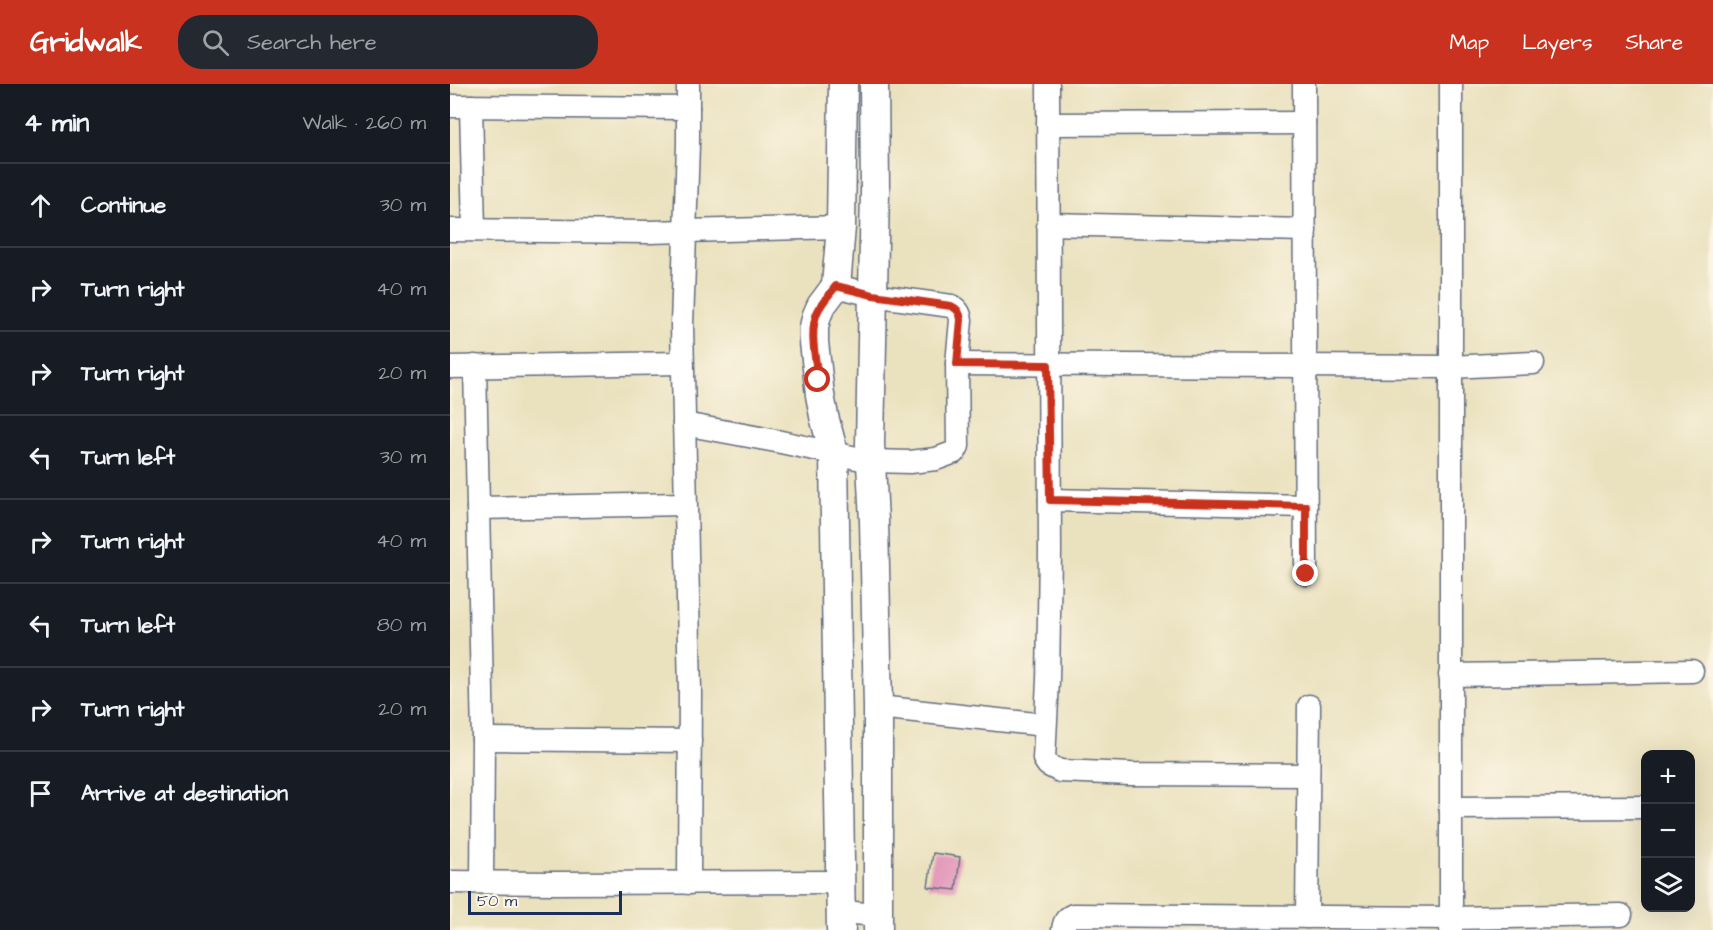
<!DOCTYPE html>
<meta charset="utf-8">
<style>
:root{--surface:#171b24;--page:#242831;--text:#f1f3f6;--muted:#9ea1a6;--line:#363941;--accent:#c8321e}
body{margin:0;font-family:"Architects Daughter",sans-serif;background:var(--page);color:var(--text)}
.controls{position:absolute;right:18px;bottom:18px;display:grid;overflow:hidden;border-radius:12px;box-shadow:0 6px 24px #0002}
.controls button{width:54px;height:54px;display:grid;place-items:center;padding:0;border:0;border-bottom:2px solid var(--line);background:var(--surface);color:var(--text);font:30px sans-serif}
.scale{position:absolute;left:18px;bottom:15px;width:154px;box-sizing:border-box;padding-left:6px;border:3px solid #1b2f5e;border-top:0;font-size:16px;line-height:21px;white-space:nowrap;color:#1b2f5e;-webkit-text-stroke:4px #fcf5e5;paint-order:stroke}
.stop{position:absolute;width:18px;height:18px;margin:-14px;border:4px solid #c8321e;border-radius:50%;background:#fff}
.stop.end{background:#c8321e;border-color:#fff;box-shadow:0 2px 6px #0008}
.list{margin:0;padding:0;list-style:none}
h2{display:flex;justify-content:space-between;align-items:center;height:78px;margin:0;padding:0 24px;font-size:26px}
h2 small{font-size:20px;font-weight:400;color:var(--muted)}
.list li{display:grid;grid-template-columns:39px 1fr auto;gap:18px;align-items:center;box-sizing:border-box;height:84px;padding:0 24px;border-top:2px solid var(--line)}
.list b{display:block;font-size:22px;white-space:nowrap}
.list em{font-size:20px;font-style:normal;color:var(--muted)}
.icon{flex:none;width:33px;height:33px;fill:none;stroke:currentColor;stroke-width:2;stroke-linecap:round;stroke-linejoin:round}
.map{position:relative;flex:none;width:1263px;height:846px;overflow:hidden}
header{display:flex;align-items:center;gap:36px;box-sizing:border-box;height:84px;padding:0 30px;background:var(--accent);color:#fff}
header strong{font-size:28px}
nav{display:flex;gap:33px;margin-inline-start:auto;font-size:21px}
.search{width:420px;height:54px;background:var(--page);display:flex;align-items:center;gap:15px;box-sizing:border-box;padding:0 21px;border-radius:24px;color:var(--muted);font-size:22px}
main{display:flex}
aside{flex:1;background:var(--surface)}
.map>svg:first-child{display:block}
.building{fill:#e196b8}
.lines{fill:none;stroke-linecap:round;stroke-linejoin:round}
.minor-casing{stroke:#636d80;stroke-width:25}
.tertiary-casing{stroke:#636d80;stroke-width:31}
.minor{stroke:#fff;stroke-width:22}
.tertiary{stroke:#fff;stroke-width:28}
.route{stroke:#c8321e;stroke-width:8}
</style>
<header>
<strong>Gridwalk</strong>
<div class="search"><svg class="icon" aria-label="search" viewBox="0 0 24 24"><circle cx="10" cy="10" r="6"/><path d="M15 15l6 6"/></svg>Search here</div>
<nav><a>Map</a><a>Layers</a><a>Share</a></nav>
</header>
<main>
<aside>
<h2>4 min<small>Walk · 260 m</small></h2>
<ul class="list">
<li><svg class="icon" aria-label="ahead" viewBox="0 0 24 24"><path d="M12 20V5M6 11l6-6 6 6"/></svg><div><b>Continue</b></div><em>30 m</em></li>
<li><svg class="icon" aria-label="right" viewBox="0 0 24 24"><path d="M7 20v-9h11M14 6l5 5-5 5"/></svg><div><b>Turn right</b></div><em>40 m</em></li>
<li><svg class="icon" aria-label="right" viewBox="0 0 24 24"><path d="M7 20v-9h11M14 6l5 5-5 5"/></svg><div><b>Turn right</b></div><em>20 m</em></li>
<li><svg class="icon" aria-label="left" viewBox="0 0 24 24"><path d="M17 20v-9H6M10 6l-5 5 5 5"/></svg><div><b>Turn left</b></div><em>30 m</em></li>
<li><svg class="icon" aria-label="right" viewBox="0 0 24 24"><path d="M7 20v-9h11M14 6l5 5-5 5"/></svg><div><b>Turn right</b></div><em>40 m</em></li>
<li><svg class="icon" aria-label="left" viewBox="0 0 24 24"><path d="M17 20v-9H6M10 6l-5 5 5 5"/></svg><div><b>Turn left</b></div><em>80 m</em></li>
<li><svg class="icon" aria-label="right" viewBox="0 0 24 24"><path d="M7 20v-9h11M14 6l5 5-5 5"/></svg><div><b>Turn right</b></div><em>20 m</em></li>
<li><svg class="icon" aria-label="arrive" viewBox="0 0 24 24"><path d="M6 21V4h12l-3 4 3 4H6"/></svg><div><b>Arrive at destination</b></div></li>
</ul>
</aside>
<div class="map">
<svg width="1263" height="846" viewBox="0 0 1263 846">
<rect width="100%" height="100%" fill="#fcf5e5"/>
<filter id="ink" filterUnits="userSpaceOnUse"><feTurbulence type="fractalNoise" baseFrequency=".0167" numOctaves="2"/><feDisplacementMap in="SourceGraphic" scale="12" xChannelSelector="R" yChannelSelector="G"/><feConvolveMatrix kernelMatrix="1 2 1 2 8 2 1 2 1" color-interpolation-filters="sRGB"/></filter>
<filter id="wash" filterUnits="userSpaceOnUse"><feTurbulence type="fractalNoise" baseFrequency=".008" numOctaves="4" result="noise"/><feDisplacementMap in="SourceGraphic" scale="24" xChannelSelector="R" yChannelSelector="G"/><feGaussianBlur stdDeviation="1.35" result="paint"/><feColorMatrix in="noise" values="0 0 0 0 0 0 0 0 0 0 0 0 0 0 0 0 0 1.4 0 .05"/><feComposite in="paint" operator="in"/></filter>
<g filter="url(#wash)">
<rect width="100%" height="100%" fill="#eae1be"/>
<g id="blocks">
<polygon class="building" points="483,769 510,773 506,806 478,803"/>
</g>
</g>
<g filter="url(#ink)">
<use href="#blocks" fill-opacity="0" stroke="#636d80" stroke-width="1.5"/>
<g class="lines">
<defs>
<g id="minor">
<polyline points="238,0 238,60 232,241 240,607 239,799"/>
<polyline points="598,0 600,467 598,596 594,675 598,681 610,687 680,690 858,691"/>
<polyline points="854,0 856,490"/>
<polyline points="0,22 238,24"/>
<polyline points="21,22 24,146"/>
<polyline points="598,40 854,39"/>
<polyline points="598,140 855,146"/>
<polyline points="0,146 199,148 391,143"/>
<polyline points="507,280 1000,283 1083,279"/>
<polyline points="25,282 33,655 32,798"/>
<polyline points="0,283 232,279"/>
<path d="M 234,340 L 326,357 L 421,377 L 460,378 L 486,375 L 505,368 L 508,362 L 507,280 L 511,236 C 510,229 508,225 501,222 L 423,211 L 386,202"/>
<polyline points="600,416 856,422"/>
<polyline points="28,424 235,420"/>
<polyline points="1000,591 1242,587"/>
<polyline points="428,623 595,641"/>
<polyline points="33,655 240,657"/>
<polyline points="1000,724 1196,723"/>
<polyline points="0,798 103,799 391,798"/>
<polyline points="392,828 428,831"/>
<polyline points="857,833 859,622"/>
<path d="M 613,846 C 614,838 616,834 623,831 L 1001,834 L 1171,831"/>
<polyline points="1001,846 1001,0"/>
</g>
<g id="tertiary">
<polyline points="424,0 425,106 420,360 424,437 428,623 428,846"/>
<polyline points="391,846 384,370 374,332 370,311 364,258 364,243 367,231 371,222 386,202 391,143 393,0"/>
</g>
</defs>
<use href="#minor" class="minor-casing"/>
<use href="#tertiary" class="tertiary-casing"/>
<use href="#minor" class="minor"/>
<use href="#tertiary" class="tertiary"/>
</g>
</g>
<g class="lines" filter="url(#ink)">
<path class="route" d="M 368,296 C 366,275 359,249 367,229 C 371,219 380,210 386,202 L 423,211 L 501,222 C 508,225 510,229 511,236 L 507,280 L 598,281 L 600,416 L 856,422 L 856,490"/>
</g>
</svg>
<div class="controls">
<button>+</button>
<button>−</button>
<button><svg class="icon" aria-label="layers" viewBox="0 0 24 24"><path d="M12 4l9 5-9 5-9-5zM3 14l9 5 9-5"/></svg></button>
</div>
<div class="scale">50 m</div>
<div class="stop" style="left:368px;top:296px"></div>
<div class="stop end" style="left:856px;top:490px"></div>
</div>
</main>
